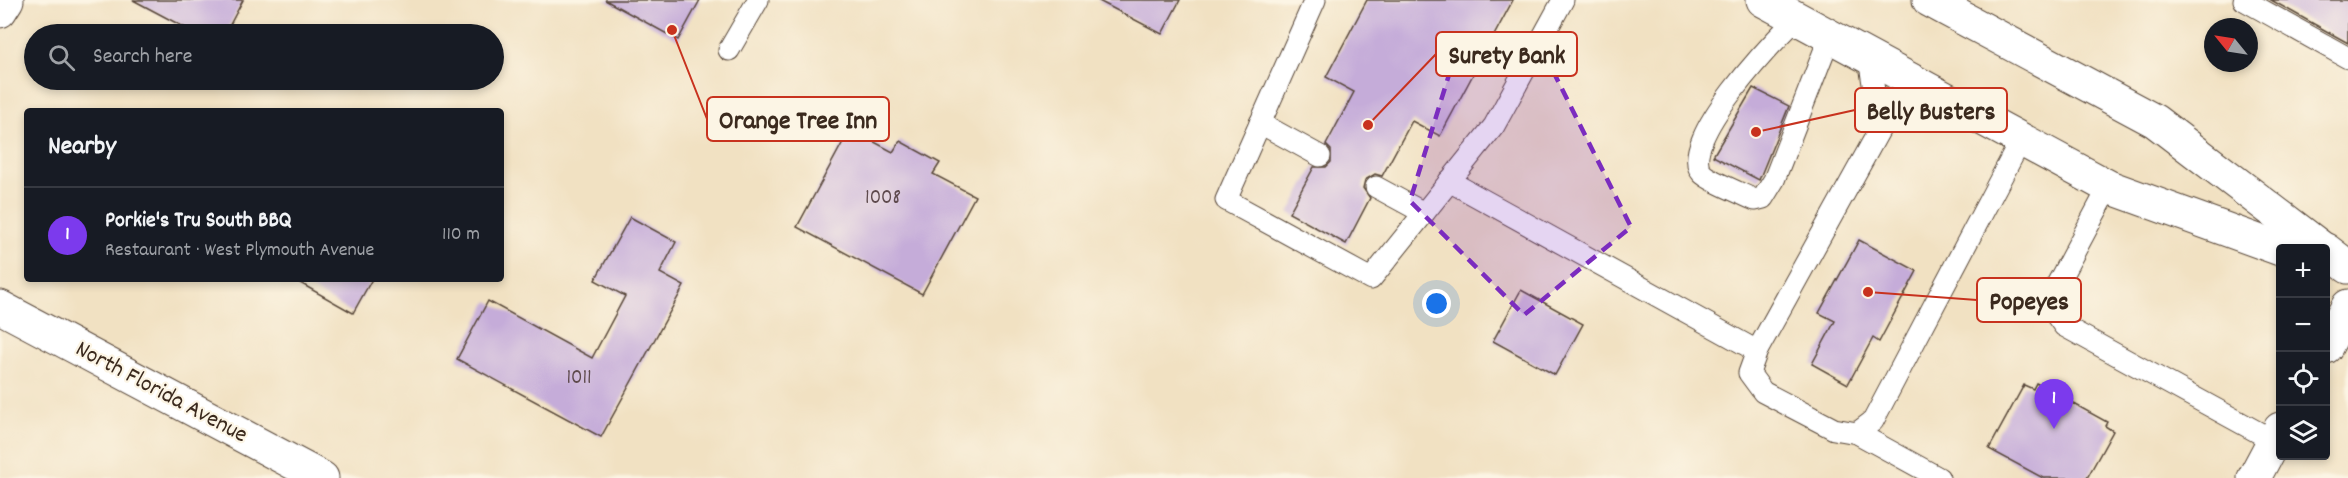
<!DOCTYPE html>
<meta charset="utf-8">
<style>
:root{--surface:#171b24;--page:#20242c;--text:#f1f3f6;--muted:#9ea1a6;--line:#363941;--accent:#7c3aed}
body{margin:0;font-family:Dekko,sans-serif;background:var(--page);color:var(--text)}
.controls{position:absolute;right:18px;bottom:18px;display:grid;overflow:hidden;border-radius:6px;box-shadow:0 3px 9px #0003}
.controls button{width:54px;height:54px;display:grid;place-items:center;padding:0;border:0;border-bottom:2px solid var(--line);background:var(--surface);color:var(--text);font:30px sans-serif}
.compass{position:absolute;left:2204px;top:18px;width:54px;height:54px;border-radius:50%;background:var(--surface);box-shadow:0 3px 9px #0003;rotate:300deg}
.you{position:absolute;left:1437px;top:304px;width:21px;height:21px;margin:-15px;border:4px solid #fff;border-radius:50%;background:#1a73e8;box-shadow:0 0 0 9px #1a73e833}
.badge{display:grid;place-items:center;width:39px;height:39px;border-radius:50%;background:var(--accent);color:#fff;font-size:20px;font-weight:700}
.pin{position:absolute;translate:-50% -50px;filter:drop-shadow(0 2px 3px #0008)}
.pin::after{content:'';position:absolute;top:32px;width:21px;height:18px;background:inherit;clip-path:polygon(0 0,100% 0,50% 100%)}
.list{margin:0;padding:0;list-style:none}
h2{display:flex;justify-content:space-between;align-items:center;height:78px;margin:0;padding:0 24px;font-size:26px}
h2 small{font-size:20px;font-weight:400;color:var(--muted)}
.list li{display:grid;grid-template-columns:39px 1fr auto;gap:18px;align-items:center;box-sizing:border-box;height:96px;padding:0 24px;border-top:2px solid var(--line)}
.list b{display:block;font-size:22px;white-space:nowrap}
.list p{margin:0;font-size:20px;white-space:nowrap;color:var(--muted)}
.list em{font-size:20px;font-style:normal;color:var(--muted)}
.icon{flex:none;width:33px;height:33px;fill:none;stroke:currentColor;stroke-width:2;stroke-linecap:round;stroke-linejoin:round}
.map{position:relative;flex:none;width:2348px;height:478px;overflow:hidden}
.search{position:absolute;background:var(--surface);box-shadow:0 3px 9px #0003;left:24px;top:24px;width:480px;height:66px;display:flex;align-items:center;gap:15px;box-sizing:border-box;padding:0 21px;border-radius:33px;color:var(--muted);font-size:22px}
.panel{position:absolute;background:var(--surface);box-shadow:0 3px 9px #0003;left:24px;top:108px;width:480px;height:174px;border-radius:6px}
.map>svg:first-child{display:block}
.building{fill:#c5acd9}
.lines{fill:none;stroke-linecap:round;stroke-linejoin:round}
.service-casing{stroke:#564537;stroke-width:23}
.minor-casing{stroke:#564537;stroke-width:35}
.secondary-casing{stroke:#564537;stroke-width:35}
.primary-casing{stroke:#564537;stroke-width:35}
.service{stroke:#fff;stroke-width:21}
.minor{stroke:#fff;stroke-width:33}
.secondary{stroke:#fff;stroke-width:33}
.primary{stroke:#fff;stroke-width:33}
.marked{fill:#7b2cbf;fill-opacity:0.2;stroke:#7b2cbf;stroke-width:4.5;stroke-dasharray:12 8;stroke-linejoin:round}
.labels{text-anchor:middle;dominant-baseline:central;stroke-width:4.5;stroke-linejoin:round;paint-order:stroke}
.number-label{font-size:21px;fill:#5e4a4d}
.street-label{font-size:24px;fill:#3b2a1e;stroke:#fcf5e5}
.leader{fill:none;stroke:#c8321e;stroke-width:2}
.callout-dot{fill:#c8321e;stroke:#fcf5e5;stroke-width:2}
.callout{fill:#fcf5e5;stroke:#c8321e;stroke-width:2}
.callout-label{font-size:26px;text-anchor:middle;font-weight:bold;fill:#3b2a1e}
</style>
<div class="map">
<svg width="2348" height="478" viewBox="0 0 2348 478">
<rect width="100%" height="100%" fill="#fcf5e5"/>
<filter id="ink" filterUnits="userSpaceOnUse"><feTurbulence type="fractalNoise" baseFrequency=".0167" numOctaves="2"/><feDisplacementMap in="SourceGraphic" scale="12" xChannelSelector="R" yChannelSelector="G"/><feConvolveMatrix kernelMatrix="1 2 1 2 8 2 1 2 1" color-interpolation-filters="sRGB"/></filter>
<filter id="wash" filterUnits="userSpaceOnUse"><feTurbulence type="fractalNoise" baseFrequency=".008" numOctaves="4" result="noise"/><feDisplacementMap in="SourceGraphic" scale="24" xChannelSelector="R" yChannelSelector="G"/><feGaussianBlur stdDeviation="1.35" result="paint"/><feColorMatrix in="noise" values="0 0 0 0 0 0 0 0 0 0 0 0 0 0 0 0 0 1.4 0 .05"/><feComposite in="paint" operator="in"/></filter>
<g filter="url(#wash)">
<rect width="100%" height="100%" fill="#f1e1c2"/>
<g id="blocks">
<g class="building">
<polygon points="133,0 243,0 225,34 197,34"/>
<polygon points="605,0 700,0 678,40"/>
<polygon points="1097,0 1180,0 1162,34"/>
<polygon points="1367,0 1513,0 1440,136 1412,121 1382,176 1375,174 1365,180 1363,188 1370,198 1346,244 1289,213 1314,167 1326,167 1331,162 1331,150 1326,145 1354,92 1326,77"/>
<polygon points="2271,0 2348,0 2348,43 2321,28"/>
<polygon points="1753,88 1789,106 1759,180 1713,156"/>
<polygon points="850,129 893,152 900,141 940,163 933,174 975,196 922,294 797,227"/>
<polygon points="630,217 676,242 660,273 684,286 601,437 457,359 488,301 592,358 625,296 595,280"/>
<polygon points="1859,240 1917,271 1879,342 1873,338 1848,384 1812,364 1835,321 1819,313"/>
<polygon points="293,279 372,279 353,313"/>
<polygon points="1521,290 1583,324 1555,375 1493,341"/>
<polygon points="2036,383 2107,422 2105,426 2113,431 2087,478 2043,478 1989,449 2024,385 2033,389"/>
</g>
</g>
</g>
<g filter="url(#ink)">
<use href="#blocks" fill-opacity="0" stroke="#564537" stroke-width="1.5"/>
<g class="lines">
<defs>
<g id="service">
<polyline points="1315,0 1226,200 1371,279 1494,126 1563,0"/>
<polyline points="2244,0 2348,58"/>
<path d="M 1797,18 C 1775,40 1676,142 1702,173 C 1708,180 1745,195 1755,200 L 1763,198 L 1774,180 L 1830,36"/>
<polyline points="729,50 758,0"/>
<polyline points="1869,58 1880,129 1757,351 1749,373 1763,392 1834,429 1857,433 1873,421 2021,140"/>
<polyline points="1260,123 1320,156"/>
<polyline points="1449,181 1757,351"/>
<polyline points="1376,187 1424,213"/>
<polyline points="2109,187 2054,290 2051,308 2064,326 2274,441"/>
<polyline points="1857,433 1939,478"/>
</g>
<g id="minor">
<polyline points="0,11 7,0"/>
<polyline points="0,307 322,478"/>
</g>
<g id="secondary">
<polyline points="2326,347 2348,306"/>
<polyline points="2254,478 2280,429"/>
</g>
<g id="primary">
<polyline points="1763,0 2109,187 2280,249"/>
<polyline points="1929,0 2155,121 2323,249"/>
<polyline points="2326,250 2348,267"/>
</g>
</defs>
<use href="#service" class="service-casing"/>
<use href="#minor" class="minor-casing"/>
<use href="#secondary" class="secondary-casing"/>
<use href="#primary" class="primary-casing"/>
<use href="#service" class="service"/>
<use href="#minor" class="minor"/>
<use href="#secondary" class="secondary"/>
<use href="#primary" class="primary"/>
</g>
</g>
<path class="marked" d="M 1452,65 L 1554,73 L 1631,227 L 1524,315 L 1410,201 Z"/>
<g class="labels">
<g class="number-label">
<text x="883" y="199">1008</text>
<text x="579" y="379">1011</text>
</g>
<g class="street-label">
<text transform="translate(161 393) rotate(28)">North Florida Avenue</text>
</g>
</g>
<path class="leader" d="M1368 125L1436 54M1756 132L1855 110M672 30L707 119M1868 292L1977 300"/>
<g class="callout-dot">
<circle cx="1368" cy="125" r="6"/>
<circle cx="1756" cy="132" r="6"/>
<circle cx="672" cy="30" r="6"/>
<circle cx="1868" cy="292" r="6"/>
</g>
<g class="callout">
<rect x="1436" y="32" width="141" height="44" rx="6"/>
<rect x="1855" y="88" width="152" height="44" rx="6"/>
<rect x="707" y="97" width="182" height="44" rx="6"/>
<rect x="1977" y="278" width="104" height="44" rx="6"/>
</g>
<g class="callout-label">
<text x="1507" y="63">Surety Bank</text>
<text x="1931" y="119">Belly Busters</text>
<text x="798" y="128">Orange Tree Inn</text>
<text x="2029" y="309">Popeyes</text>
</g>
</svg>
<div class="controls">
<button>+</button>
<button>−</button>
<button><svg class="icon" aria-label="locate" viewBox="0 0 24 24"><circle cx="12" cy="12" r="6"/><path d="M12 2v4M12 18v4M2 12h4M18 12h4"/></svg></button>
<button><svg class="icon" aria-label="layers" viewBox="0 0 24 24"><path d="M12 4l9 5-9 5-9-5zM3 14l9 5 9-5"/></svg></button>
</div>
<svg class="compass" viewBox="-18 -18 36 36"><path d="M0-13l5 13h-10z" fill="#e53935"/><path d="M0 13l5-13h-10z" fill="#9ea1a6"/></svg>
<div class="you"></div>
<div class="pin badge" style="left:2054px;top:429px">1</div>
<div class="search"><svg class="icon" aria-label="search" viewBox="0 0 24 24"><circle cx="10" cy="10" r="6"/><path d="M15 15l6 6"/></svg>Search here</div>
<section class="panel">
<h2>Nearby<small></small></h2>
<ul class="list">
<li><span class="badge">1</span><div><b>Porkie's Tru South BBQ</b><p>Restaurant · West Plymouth Avenue</p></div><em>110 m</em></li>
</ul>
</section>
</div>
